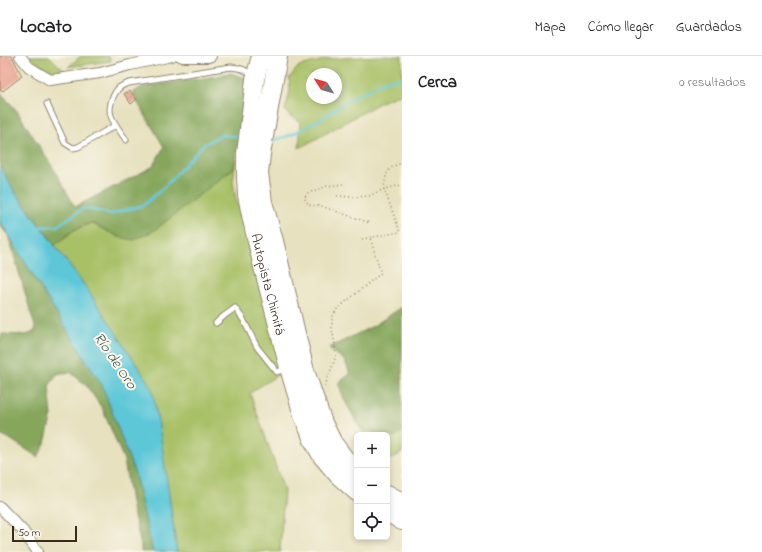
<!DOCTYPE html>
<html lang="es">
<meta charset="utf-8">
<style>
:root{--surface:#fff;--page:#f6f6f6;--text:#202124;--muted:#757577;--line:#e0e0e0}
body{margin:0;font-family:"Indie Flower",sans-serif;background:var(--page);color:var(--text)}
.controls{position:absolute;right:12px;bottom:12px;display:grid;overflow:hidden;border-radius:6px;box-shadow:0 2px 6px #0003}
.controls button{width:36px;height:36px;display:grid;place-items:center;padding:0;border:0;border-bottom:1px solid var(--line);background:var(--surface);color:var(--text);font:20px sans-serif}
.compass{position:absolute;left:306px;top:12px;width:36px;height:36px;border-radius:50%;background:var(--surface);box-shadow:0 2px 6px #0003;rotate:306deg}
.scale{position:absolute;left:12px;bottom:10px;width:65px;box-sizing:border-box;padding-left:4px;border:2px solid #3b2a1e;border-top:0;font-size:11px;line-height:14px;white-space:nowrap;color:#3b2a1e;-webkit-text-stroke:3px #fbf7ec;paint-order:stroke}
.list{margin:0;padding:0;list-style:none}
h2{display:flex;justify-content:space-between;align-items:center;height:52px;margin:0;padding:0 16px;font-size:17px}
h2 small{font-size:13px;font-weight:400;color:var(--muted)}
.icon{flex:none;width:22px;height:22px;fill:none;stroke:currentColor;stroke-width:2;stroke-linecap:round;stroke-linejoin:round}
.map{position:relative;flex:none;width:402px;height:496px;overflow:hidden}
header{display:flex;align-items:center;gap:24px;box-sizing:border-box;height:56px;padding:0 20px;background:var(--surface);border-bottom:1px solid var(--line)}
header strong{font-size:19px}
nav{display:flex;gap:22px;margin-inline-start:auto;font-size:14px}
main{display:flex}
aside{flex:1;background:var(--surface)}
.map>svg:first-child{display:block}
.green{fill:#a8c066;stroke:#727542;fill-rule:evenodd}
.forest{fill:#86a65b;stroke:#60683c}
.water{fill:#5dc7d8;stroke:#4c787b}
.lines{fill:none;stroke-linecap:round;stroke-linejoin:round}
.stream{stroke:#5dc7d8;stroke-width:2.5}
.building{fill:#e69480}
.lane-casing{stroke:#91866e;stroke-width:7}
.street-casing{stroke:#91866e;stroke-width:12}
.highway-casing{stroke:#91866e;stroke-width:20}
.path{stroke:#91866e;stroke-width:1.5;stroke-dasharray:1 3;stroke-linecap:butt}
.lane{stroke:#fff;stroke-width:5}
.street{stroke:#fff;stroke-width:10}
.highway{stroke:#fff;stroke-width:18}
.labels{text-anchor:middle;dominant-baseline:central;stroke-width:4;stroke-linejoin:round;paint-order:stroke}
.street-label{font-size:14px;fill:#3b2a1e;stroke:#fbf7ec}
.water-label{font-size:15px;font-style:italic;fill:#455956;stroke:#fbf7ec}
</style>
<header>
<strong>Locato</strong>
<nav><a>Mapa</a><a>Cómo llegar</a><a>Guardados</a></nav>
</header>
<main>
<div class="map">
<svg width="402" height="496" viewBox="0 0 402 496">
<rect width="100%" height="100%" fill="#fbf7ec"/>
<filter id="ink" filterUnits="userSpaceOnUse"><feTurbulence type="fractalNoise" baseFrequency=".025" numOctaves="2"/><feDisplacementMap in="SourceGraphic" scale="8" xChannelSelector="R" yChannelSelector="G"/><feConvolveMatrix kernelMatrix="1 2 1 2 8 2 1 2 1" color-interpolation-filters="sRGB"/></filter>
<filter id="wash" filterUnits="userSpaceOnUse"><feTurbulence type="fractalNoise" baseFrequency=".012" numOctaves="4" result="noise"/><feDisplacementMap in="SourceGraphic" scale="16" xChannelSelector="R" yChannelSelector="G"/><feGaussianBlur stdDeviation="0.9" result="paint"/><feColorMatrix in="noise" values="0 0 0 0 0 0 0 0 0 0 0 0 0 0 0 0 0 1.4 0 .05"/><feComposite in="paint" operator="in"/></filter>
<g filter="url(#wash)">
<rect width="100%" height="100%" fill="#e7e1bf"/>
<g class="green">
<path d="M 29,0 L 49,0 C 53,4 62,12 65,16 C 50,16 40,10 29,0 Z"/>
<polygon points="81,0 108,0 111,5 68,11"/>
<path d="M 377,0 L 402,0 L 402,38 L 383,45 L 314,84 L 299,92 L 301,66 L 290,60 L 285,54 L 290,35 L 289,22 L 299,10 L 329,3 ZM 312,18 L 336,18 L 336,42 L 312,42 Z"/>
<polygon points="235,111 233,125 236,144 253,191 282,316 250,337 284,434 280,496 177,496 165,416 55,189 74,174 91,167 119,181 208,114"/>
<polygon points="360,372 394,381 402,375 402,397 391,403 387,400 387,379 366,379"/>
</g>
<g class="forest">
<polygon points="229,17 247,22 235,111 155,174 134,184 119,181 91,167 74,174 55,189 14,135 0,110 0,36 17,55 55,115 75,151 152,111 164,91 132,37 142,31 217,20"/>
<polygon points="0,165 47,242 102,329 135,418 153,496 141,496 141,489 132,452 124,404 102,352 86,329 70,316 57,318 49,330 52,359 45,387 38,401 10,383 0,378 0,285 2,278 27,279 36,274 8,179 0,170"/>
<polygon points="402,251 402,375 394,381 360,372 345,345 338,327 350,318 345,305 329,292 375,269"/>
</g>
<polygon class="water" points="0,110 14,135 88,234 152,332 161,382 177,496 153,496 135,418 102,329 47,242 0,165"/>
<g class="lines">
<g class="stream">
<polyline points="270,85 291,79 319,64 345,46 387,24 402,22"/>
<polyline points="39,171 57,170 84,152 111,158 144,149 166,129 203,89 221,79 242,81"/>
</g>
</g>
<g id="blocks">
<g class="building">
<polygon points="0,0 12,0 22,20 3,35 0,33"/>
<polygon points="130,35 137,43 131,48 124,38"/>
</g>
</g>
</g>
<g filter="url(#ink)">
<use href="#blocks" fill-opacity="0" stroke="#91866e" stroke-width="1"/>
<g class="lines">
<defs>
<g id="lane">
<polyline points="47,48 65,87 73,92 78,91 116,69"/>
<path d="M 126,84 C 121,76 114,68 111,60 C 108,51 113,37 120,31 C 123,29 126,28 129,27 L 231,11 C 240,12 246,13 252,20"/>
<polyline points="216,267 224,260 235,252 243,263 257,291 277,316 285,313"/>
</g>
<g id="street">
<polyline points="20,0 29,11 50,24 100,17 130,9 172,0"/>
<polyline points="180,0 183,1 208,1 211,0"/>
<polyline points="0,451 23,475 38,496"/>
</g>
<g id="highway">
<path id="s1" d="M 261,0 L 255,23 L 246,98 L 246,121 L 247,139 L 252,164 L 263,211 L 289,312 L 303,359 L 313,384 L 322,400 L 338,419 L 357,436"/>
<polyline points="278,0 261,98 259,117 263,146 274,185 305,315 323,367 333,387 345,403 357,415"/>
<polyline points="387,438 402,446"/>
<polyline points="387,456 402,465"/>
</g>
</defs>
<use href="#lane" class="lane-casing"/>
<use href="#street" class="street-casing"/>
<use href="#highway" class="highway-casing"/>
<g class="path">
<polyline points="343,128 327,130 308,137 304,142 309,149 321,150 370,167"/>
<path d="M 337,140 L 351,141 L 369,140 L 384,133 C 386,117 386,112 402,107"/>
<polyline points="362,183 400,176 384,133 402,129"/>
<polyline points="325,330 336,300 335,288 332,274 332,262 337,253 381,217 370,182"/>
</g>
<use href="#lane" class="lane"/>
<use href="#street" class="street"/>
<use href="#highway" class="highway"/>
</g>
</g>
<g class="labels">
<g class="street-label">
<text stroke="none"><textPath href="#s1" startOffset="232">Autopista Chimitá</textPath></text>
</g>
<g class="water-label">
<text transform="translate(115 305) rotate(56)">Río de Oro</text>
</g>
</g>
</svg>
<div class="controls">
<button>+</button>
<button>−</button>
<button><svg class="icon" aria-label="locate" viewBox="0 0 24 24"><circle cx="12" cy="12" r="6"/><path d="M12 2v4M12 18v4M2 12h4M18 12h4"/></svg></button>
</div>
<svg class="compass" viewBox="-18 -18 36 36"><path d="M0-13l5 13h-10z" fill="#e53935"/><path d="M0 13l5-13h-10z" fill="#757577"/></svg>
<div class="scale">50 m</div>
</div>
<aside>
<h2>Cerca<small>0 resultados</small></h2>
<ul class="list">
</ul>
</aside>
</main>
